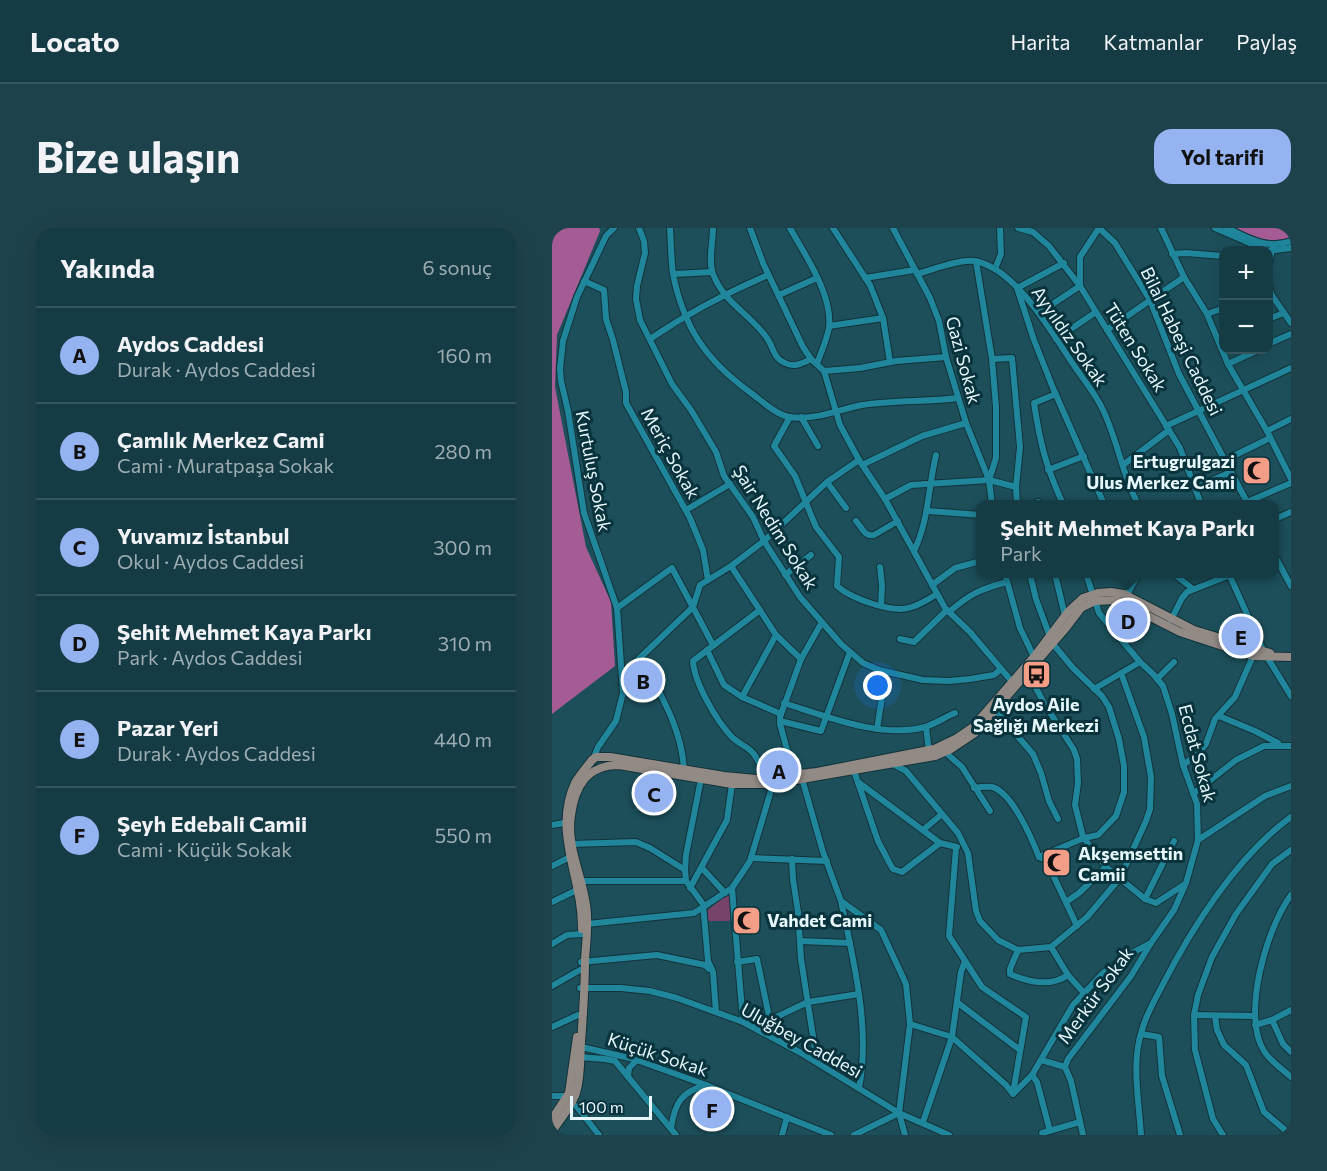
<!DOCTYPE html>
<html lang="tr">
<meta charset="utf-8">
<style>
:root{--surface:#153b44;--page:#1e424b;--text:#f1f3f6;--muted:#9dadb2;--line:#34555d;--accent:#95b2f1}
body{margin:0;font-family:Commissioner,sans-serif;background:var(--page);color:var(--text)}
.controls{position:absolute;right:18px;top:18px;display:grid;overflow:hidden;border-radius:12px;box-shadow:0 6px 24px #0002}
.controls button{width:54px;height:54px;display:grid;place-items:center;padding:0;border:0;border-bottom:2px solid var(--line);background:var(--surface);color:var(--text);font:30px sans-serif}
.scale{position:absolute;left:18px;bottom:15px;width:82px;box-sizing:border-box;padding-left:6px;border:3px solid #e6f7fb;border-top:0;font-size:16px;line-height:21px;white-space:nowrap;color:#e6f7fb;-webkit-text-stroke:4px #09333c;paint-order:stroke}
.you{position:absolute;left:326px;top:458px;width:21px;height:21px;margin:-15px;border:4px solid #fff;border-radius:50%;background:#1a73e8;box-shadow:0 0 0 9px #1a73e833}
.badge{display:grid;place-items:center;width:39px;height:39px;border-radius:50%;background:var(--accent);color:#111;font-size:20px;font-weight:700}
.pin{position:absolute;translate:-50% -50%;border:3px solid #fff;box-shadow:0 2px 6px #0006}
.popup{position:absolute;left:424px;top:272px;width:303px;height:78px;box-sizing:border-box;display:grid;place-content:center;border-radius:12px;background:var(--surface);filter:drop-shadow(0 2px 4px #0005);font-size:20px;white-space:nowrap;color:var(--muted)}
.popup b{font-size:22px;color:var(--text)}
.popup::after{content:'';position:absolute;left:50%;top:100%;margin-left:-12px;border:12px solid transparent;border-top-color:var(--surface)}
.list{margin:0;padding:0;list-style:none}
h2{display:flex;justify-content:space-between;align-items:center;height:78px;margin:0;padding:0 24px;font-size:26px}
h2 small{font-size:20px;font-weight:400;color:var(--muted)}
.list li{display:grid;grid-template-columns:39px 1fr auto;gap:18px;align-items:center;box-sizing:border-box;height:96px;padding:0 24px;border-top:2px solid var(--line)}
.list b{display:block;font-size:22px;white-space:nowrap}
.list p{margin:0;font-size:20px;white-space:nowrap;color:var(--muted)}
.list em{font-size:20px;font-style:normal;color:var(--muted)}
.map{position:relative;flex:none;width:739px;height:907px;overflow:hidden;border-radius:18px}
header{display:flex;align-items:center;gap:36px;box-sizing:border-box;height:84px;padding:0 30px;background:var(--surface);border-bottom:2px solid var(--line)}
header strong{font-size:28px}
nav{display:flex;gap:33px;margin-inline-start:auto;font-size:21px}
.intro{display:flex;align-items:center;justify-content:space-between;box-sizing:border-box;height:144px;padding:0 36px}
h1{margin:0;font-size:42px}
.button{padding:15px 27px;border-radius:18px;background:var(--accent);color:#111;font-size:21px;font-weight:700}
main{display:flex;gap:36px;padding:0 36px}
aside{flex:1;background:var(--surface);border-radius:18px;box-shadow:0 6px 24px #0002}
.map>svg:first-child{display:block}
.built{fill:#245c69}
.green{fill:#76436b}
.forest{fill:#a55c95}
.lines{fill:none;stroke-linecap:round;stroke-linejoin:round}
.minor-casing{stroke:#143239;stroke-width:8}
.major-casing{stroke:#143239;stroke-width:10}
.minor{stroke:#1f869b;stroke-width:6}
.major{stroke:#928a85;stroke-width:8}
.labels{text-anchor:middle;dominant-baseline:central;stroke-width:6;stroke-linejoin:round;paint-order:stroke}
.street-label{font-size:18px;fill:#e6f7fb;stroke:#09333c}
.poi-label{font-size:18px;font-weight:bold;fill:#e6f7fb;stroke:#09333c;text-anchor:start}
</style>
<header>
<strong>Locato</strong>
<nav><a>Harita</a><a>Katmanlar</a><a>Paylaş</a></nav>
</header>
<div class="intro"><h1>Bize ulaşın</h1><a class="button">Yol tarifi</a></div>
<main>
<aside>
<h2>Yakında<small>6 sonuç</small></h2>
<ul class="list">
<li><span class="badge">A</span><div><b>Aydos Caddesi</b><p>Durak · Aydos Caddesi</p></div><em>160 m</em></li>
<li><span class="badge">B</span><div><b>Çamlık Merkez Cami</b><p>Cami · Muratpaşa Sokak</p></div><em>280 m</em></li>
<li><span class="badge">C</span><div><b>Yuvamız İstanbul</b><p>Okul · Aydos Caddesi</p></div><em>300 m</em></li>
<li><span class="badge">D</span><div><b>Şehit Mehmet Kaya Parkı</b><p>Park · Aydos Caddesi</p></div><em>310 m</em></li>
<li><span class="badge">E</span><div><b>Pazar Yeri</b><p>Durak · Aydos Caddesi</p></div><em>440 m</em></li>
<li><span class="badge">F</span><div><b>Şeyh Edebali Camii</b><p>Cami · Küçük Sokak</p></div><em>550 m</em></li>
</ul>
</aside>
<div class="map">
<svg width="739" height="907" viewBox="0 0 739 907">
<rect width="100%" height="100%" fill="#1c4f5a"/>
<polygon class="built" points="95,544 120,548 112,582 82,583"/>
<polygon class="green" points="173,668 178,668 178,693 155,693 156,682"/>
<g class="forest">
<polygon points="0,0 47,0 48,3 5,107 3,159 34,319 59,374 63,438 0,486"/>
<path d="M 684,0 L 739,0 L 739,9 C 717,17 704,9 684,0 Z"/>
</g>
<g class="lines">
<defs>
<g id="minor">
<polyline points="87,0 92,13 93,25 85,58 84,71 88,92 120,156 139,182 164,224 172,248 201,289 212,313 248,369 289,416 311,435 327,442 371,452 397,453 418,451 442,447 449,441"/>
<path d="M 118,0 C 119,15 119,31 121,46 C 132,101 155,133 199,165 C 210,173 224,187 238,189 C 261,193 288,181 310,177 C 342,172 375,174 406,170"/>
<path d="M 161,0 C 161,13 156,34 161,46 C 172,75 198,86 215,110 C 222,120 221,130 233,135 C 242,140 251,135 259,131"/>
<polyline points="198,0 211,35 251,119 259,131 272,143 288,197 307,232 333,271 393,380 418,404 462,456"/>
<path d="M 238,0 C 253,27 281,67 277,100 C 275,111 269,124 265,136"/>
<polyline points="281,0 318,57 331,90 338,134"/>
<polyline points="341,0 378,70 387,93 394,129 414,195 437,252 440,276"/>
<polyline points="466,0 481,4 497,18 528,58 628,220 649,276"/>
<polyline points="547,0 563,15 598,72 627,146 696,276"/>
<polyline points="609,0 632,49 655,86 676,136 715,203 739,251"/>
<polyline points="663,0 714,22"/>
<path d="M 675,0 C 696,10 715,22 739,13"/>
<polyline points="716,23 739,20"/>
<polyline points="620,26 634,25 672,28"/>
<polyline points="424,33 440,131 444,179 444,230 437,252"/>
<polyline points="443,41 449,26 448,0"/>
<polyline points="716,41 721,17"/>
<polyline points="122,46 160,44"/>
<path d="M 365,46 C 380,42 407,31 422,33 C 463,39 500,105 521,136 C 531,151 544,166 551,182 C 566,213 570,247 586,276"/>
<polyline points="313,50 362,42"/>
<polyline points="716,51 719,66 739,95"/>
<polyline points="32,53 52,62 54,91 61,112 74,164 74,175 138,290 151,322 156,352"/>
<polyline points="465,60 512,35"/>
<polyline points="466,63 482,112 501,160 552,276"/>
<polyline points="227,67 265,50"/>
<polyline points="487,85 528,58 528,29 547,0"/>
<polyline points="655,86 672,80"/>
<polyline points="716,91 732,85"/>
<polyline points="277,98 331,90"/>
<polyline points="555,102 632,49"/>
<path d="M 98,111 C 136,85 174,65 216,47"/>
<polyline points="504,111 544,84"/>
<polyline points="716,116 739,106"/>
<polyline points="440,131 460,130 468,219 464,259 465,276"/>
<polyline points="676,136 706,122"/>
<polyline points="272,143 308,140 344,133 394,129"/>
<path d="M 504,166 L 482,175 C 488,215 494,239 511,276"/>
<path d="M 238,189 L 222,218 L 243,248 L 264,299 L 287,329 L 285,358 C 300,371 341,386 360,379 C 369,376 377,371 385,366"/>
<polyline points="249,189 266,218"/>
<polyline points="614,198 739,140"/>
<polyline points="715,203 739,191"/>
<polyline points="673,232 718,210"/>
<polyline points="310,237 370,208 414,195"/>
<polyline points="571,237 617,202"/>
<polyline points="496,242 532,228"/>
<polyline points="275,254 294,280"/>
<polyline points="643,260 679,244"/>
<polyline points="333,271 359,257 437,252 464,259"/>
<polyline points="486,274 487,276"/>
<polyline points="695,274 739,255"/>
<polyline points="134,282 178,256"/>
<polyline points="376,283 429,287"/>
<polyline points="723,291 739,284"/>
<path d="M 304,293 C 310,299 312,309 322,307 L 346,293"/>
<path d="M 362,323 C 377,292 376,260 384,227"/>
<polyline points="723,328 739,358"/>
<polyline points="179,338 224,407 249,431"/>
<polyline points="328,339 330,357 329,378"/>
<polyline points="453,346 468,400 482,429"/>
<polyline points="478,346 484,371 498,409"/>
<polyline points="503,346 513,388"/>
<polyline points="622,346 641,361"/>
<polyline points="677,346 712,424 739,468"/>
<polyline points="233,347 259,327"/>
<polyline points="380,357 403,340 429,333"/>
<polyline points="575,367 586,346"/>
<polyline points="65,380 120,340 161,417"/>
<path d="M 208,382 L 141,433 C 142,454 164,492 179,508 C 185,515 195,518 201,525 C 207,532 210,543 214,550"/>
<path d="M 397,384 C 418,366 428,361 455,354"/>
<polyline points="619,392 630,370 635,364 678,347"/>
<polyline points="348,411 362,414 395,382"/>
<polyline points="155,422 172,457 190,469 229,486"/>
<path d="M 89,429 C 108,466 131,502 132,544"/>
<polyline points="476,445 492,475 522,522 525,531 526,555 523,577 531,609 554,639 593,671 604,675 633,656"/>
<polyline points="70,447 141,379 148,357 179,338 212,313 275,254 307,232"/>
<polyline points="605,451 622,434"/>
<polyline points="542,461 588,434"/>
<polyline points="190,469 224,407"/>
<path d="M 232,475 C 274,488 329,511 373,499 C 383,496 393,489 403,485"/>
<polyline points="443,482 481,526 489,545 497,573 506,591"/>
<polyline points="667,488 703,503 726,515"/>
<polyline points="228,493 269,503 298,424"/>
<polyline points="374,499 377,523"/>
<polyline points="325,501 334,444"/>
<polyline points="393,524 410,539 438,583"/>
<polyline points="42,529 46,519 64,493 71,465 65,380 32,285 16,183 9,153 8,141 11,113 25,69 54,8 62,0"/>
<polyline points="341,536 354,543 406,605 416,625 424,683 428,693 446,712 466,722 499,719 535,689 568,650 594,593 598,581 599,549 592,509 569,445"/>
<polyline points="631,537 646,526 654,516 663,491 683,469 701,428"/>
<polyline points="302,543 326,613 338,636 341,641 350,644 388,615 405,619"/>
<polyline points="242,547 228,496 228,489 249,431 270,394"/>
<polyline points="249,547 271,624 289,673 329,702 354,756 358,796 347,885 353,907"/>
<polyline points="149,551 134,627 133,642 134,653 151,676 156,733 161,744 164,784"/>
<polyline points="306,554 388,615"/>
<path d="M 422,560 C 428,559 434,558 440,559 C 460,564 480,611 487,629 L 494,632 L 525,698"/>
<polyline points="641,566 684,532 712,518 739,518"/>
<polyline points="0,597 12,595"/>
<polyline points="371,602 390,586"/>
<polyline points="646,612 713,568 739,558"/>
<polyline points="19,616 84,614 98,620 133,642"/>
<polyline points="404,620 397,708 430,759 474,789 461,865"/>
<polyline points="487,629 532,610 546,607 564,588 572,564 572,538 567,511 557,479 550,468 521,440 501,416"/>
<polyline points="199,630 275,633"/>
<polyline points="240,631 241,651 246,684 249,731 265,834"/>
<polyline points="0,638 16,630"/>
<polyline points="150,640 173,665"/>
<polyline points="29,653 134,653"/>
<polyline points="138,660 175,592 180,556"/>
<path d="M 739,667 C 715,699 689,787 712,823 C 718,833 730,841 739,849"/>
<polyline points="593,671 622,613"/>
<path d="M 289,673 C 301,731 319,801 307,860"/>
<polyline points="0,674 29,660"/>
<polyline points="514,674 527,665 554,639"/>
<polyline points="35,696 142,685 180,660"/>
<polyline points="248,713 298,715"/>
<polyline points="0,716 15,707 30,706"/>
<polyline points="499,719 516,747 532,765"/>
<path d="M 466,722 L 458,741 L 458,746 C 476,754 499,759 516,747"/>
<polyline points="29,734 105,727 153,737 157,741"/>
<polyline points="185,734 205,731 218,793"/>
<polyline points="0,758 28,742"/>
<polyline points="28,760 69,760 98,763 125,770 191,794 249,825 347,885 397,907"/>
<polyline points="406,775 468,822"/>
<polyline points="642,787 702,788"/>
<polyline points="663,788 665,802 672,817 694,837 712,884 739,907"/>
<polyline points="720,792 739,782"/>
<polyline points="191,794 180,660 198,633 221,556"/>
<polyline points="358,796 400,809 454,857 461,866"/>
<polyline points="703,797 720,792 731,816 739,824"/>
<polyline points="0,799 26,787"/>
<polyline points="203,799 256,774 307,766"/>
<polyline points="589,806 607,809 610,848 628,907"/>
<polyline points="25,818 82,831 154,857 279,907"/>
<polyline points="26,829 53,831 63,833 124,907"/>
<polyline points="489,832 513,839"/>
<polyline points="480,847 485,854 498,903"/>
<polyline points="76,849 77,840 85,832"/>
<polyline points="461,866 480,847 521,777 551,745 578,726 599,715 622,682 634,655 646,612 645,576 631,537 620,486 611,458 601,446 588,434 547,385 534,346"/>
<polyline points="0,868 15,868"/>
<polyline points="19,875 25,879 47,907"/>
<polyline points="371,894 400,809 409,744 413,733"/>
<path d="M 119,900 C 123,875 129,864 154,857"/>
<polyline points="490,905 528,894"/>
<polyline points="230,907 235,889"/>
<polyline points="302,907 347,885"/>
<polyline points="531,907 519,853 513,839 516,831 579,748 599,715"/>
<path d="M 589,907 C 587,873 579,834 590,802 C 594,787 602,773 609,760 C 639,701 685,628 739,589"/>
<polyline points="671,907 661,891 643,822 642,787 646,767 660,729 684,686 720,636 739,622"/>
</g>
<g id="major">
<polyline points="40,532 44,529 58,529 172,548 204,551 265,544 382,521 405,510 421,499 482,429 516,384 531,370 546,365 559,364 572,366 642,402 718,425"/>
<path d="M 30,701 C 31,650 0,605 23,555 C 28,546 34,540 40,532"/>
<polyline points="0,891 17,865 25,809"/>
<path d="M 0,903 C 9,891 19,879 24,865 C 29,849 28,831 29,814 C 31,787 33,760 33,732 C 34,714 37,695 34,677 C 30,647 14,618 19,587 C 23,558 35,537 67,537 L 180,556 L 221,556 L 383,528 L 399,521 L 423,505 L 513,401 L 529,380 L 543,373 L 565,372 L 628,404 L 701,428 L 739,429"/>
</g>
</defs>
<use href="#minor" class="minor-casing"/>
<use href="#major" class="major-casing"/>
<use href="#minor" class="minor"/>
<use href="#major" class="major"/>
</g>
<defs>
<symbol id="mosque-square" viewBox="-11 -11 22 22"><rect x="-9" y="-9" width="18" height="18" rx="4" fill="#f49e87" stroke="#09333c"/><path d="M3.5-4.9A6 6 0 1 0 3.5 4.9A5 5 0 1 1 3.5-4.9Z" fill="#111"/></symbol>
<symbol id="bus-square" viewBox="-11 -11 22 22"><rect x="-9" y="-9" width="18" height="18" rx="4" fill="#f49e87" stroke="#09333c"/><path d="M-5-6H5V4H4V6H2V4H-2V6H-4V4H-5ZM-3.5-4V0h7V-4ZM-3.5 1.2v1.5H-2V1.2ZM2 1.2v1.5H3.5V1.2Z" fill="#111"/></symbol>
</defs>
<g fill-rule="evenodd">
<use href="#mosque-square" x="688" y="226" width="33" height="33"/>
<use href="#bus-square" x="468" y="430" width="33" height="33"/>
<use href="#mosque-square" x="488" y="618" width="33" height="33"/>
<use href="#mosque-square" x="178" y="676" width="33" height="33"/>
</g>
<g class="labels">
<g class="street-label">
<text transform="translate(518 108) rotate(55)">Ayyıldız Sokak</text>
<text transform="translate(630 113) rotate(64)">Bilal Habeşi Caddesi</text>
<text transform="translate(584 119) rotate(58)">Tüten Sokak</text>
<text transform="translate(412 132) rotate(75)">Gazi Sokak</text>
<text transform="translate(119 225) rotate(61)">Meriç Sokak</text>
<text transform="translate(42 243) rotate(79)">Kurtuluş Sokak</text>
<text transform="translate(224 299) rotate(58)">Şair Nedim Sokak</text>
<text transform="translate(646 525) rotate(75)">Ecdat Sokak</text>
<text transform="translate(543 767) rotate(-54)">Merkür Sokak</text>
<text transform="translate(250 812) rotate(29)">Uluğbey Caddesi</text>
<text transform="translate(106 826) rotate(18)">Küçük Sokak</text>
</g>
<g class="poi-label">
<text x="683" y="233" text-anchor="end">Ertugrulgazi<tspan x="683" dy="21">Ulus Merkez Cami</tspan></text>
<text x="484" y="476" text-anchor="middle">Aydos Aile<tspan x="484" dy="21">Sağlığı Merkezi</tspan></text>
<text x="526" y="625">Akşemsettin<tspan x="526" dy="21">Camii</tspan></text>
<text x="215" y="692">Vahdet Cami</text>
</g>
</g>
</svg>
<div class="controls">
<button>+</button>
<button>−</button>
</div>
<div class="scale">100 m</div>
<div class="you"></div>
<div class="pin badge" style="left:227px;top:542px">A</div>
<div class="pin badge" style="left:91px;top:452px">B</div>
<div class="pin badge" style="left:102px;top:565px">C</div>
<div class="pin badge" style="left:576px;top:392px">D</div>
<div class="popup"><b>Şehit Mehmet Kaya Parkı</b>Park</div>
<div class="pin badge" style="left:689px;top:408px">E</div>
<div class="pin badge" style="left:160px;top:881px">F</div>
</div>
</main>
